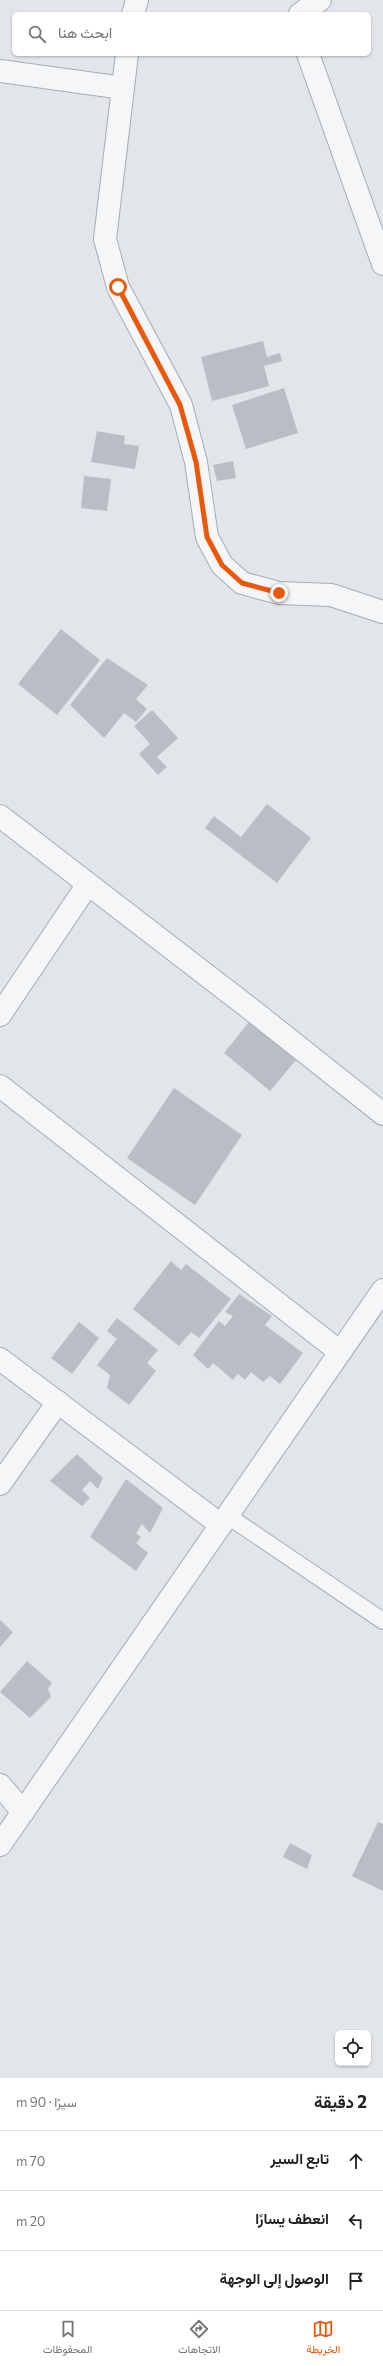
<!DOCTYPE html>
<html lang="ar">
<meta charset="utf-8">
<style>
:root{--surface:#fff;--page:#f6f6f6;--text:#222;--muted:#767676;--line:#e0e0e0;--accent:#ea580c}
body{margin:0;font-family:Commissioner,Vazirmatn,sans-serif;background:var(--page);color:var(--text);direction:rtl}
.controls{position:absolute;right:12px;bottom:12px;display:grid;overflow:hidden;border-radius:6px;box-shadow:0 1px 3px #0004}
.controls button{width:36px;height:36px;display:grid;place-items:center;padding:0;border:0;border-bottom:1px solid var(--line);background:var(--surface);color:var(--text);font:20px sans-serif}
.stop{position:absolute;width:12px;height:12px;margin:-9px;border:3px solid #ea580c;border-radius:50%;background:#fff}
.stop.end{background:#ea580c;border-color:#fff;box-shadow:0 1px 4px #0008}
.list{margin:0;padding:0;list-style:none}
h2{display:flex;justify-content:space-between;align-items:center;height:52px;margin:0;padding:0 16px;font-size:17px}
h2 small{font-size:13px;font-weight:400;color:var(--muted)}
.list li{display:grid;grid-template-columns:26px 1fr auto;gap:12px;align-items:center;box-sizing:border-box;height:60px;padding:0 16px;border-top:1px solid var(--line)}
.list b{display:block;font-size:15px;white-space:nowrap}
.list em{font-size:13px;font-style:normal;color:var(--muted)}
.icon{flex:none;width:22px;height:22px;fill:none;stroke:currentColor;stroke-width:2;stroke-linecap:round;stroke-linejoin:round}
.map{position:relative;flex:none;width:383px;height:2078px;overflow:hidden;direction:ltr}
.search{position:absolute;background:var(--surface);box-shadow:0 1px 3px #0004;left:12px;right:12px;top:12px;height:44px;display:flex;align-items:center;gap:10px;box-sizing:border-box;padding:0 14px;border-radius:6px;color:var(--muted);font-size:15px}
.sheet{height:232px;background:var(--surface)}
nav{display:flex;justify-content:space-around;align-items:center;box-sizing:border-box;height:56px;border-top:1px solid var(--line);background:var(--surface);font-size:11px;color:var(--muted)}
nav a{display:grid;justify-items:center;gap:2px}
nav .on{color:var(--accent)}
.map>svg:first-child{display:block}
.building{fill:#b9bec6}
.lines{fill:none;stroke-linecap:round;stroke-linejoin:round}
.service-casing{stroke:#a7acb4;stroke-width:18}
.minor-casing{stroke:#a7acb4;stroke-width:24}
.service{stroke:#f4f6f8;stroke-width:16}
.minor{stroke:#f4f6f8;stroke-width:22}
.route{stroke:#ea580c;stroke-width:5}
</style>
<div class="map">
<svg width="383" height="2078" viewBox="0 0 383 2078">
<rect width="100%" height="100%" fill="#e2e5ea"/>
<g class="building">
<polygon points="263,341 267,357 280,353 282,361 264,366 269,386 212,401 201,357"/>
<polygon points="284,388 298,433 246,449 232,405"/>
<polygon points="97,431 125,436 124,444 139,446 135,469 91,462"/>
<polygon points="233,461 236,478 217,481 213,465"/>
<polygon points="84,476 111,479 107,511 81,508"/>
<polygon points="61,629 100,660 57,715 18,684"/>
<polygon points="107,658 148,685 136,699 147,709 136,722 124,713 104,738 70,705"/>
<polygon points="152,710 178,738 157,757 167,767 158,775 139,754 150,744 134,726"/>
<polygon points="267,804 311,838 277,883 205,828 214,816 241,837"/>
<polygon points="249,1022 296,1060 270,1091 224,1053"/>
<polygon points="174,1088 242,1135 195,1205 127,1158"/>
<polygon points="171,1261 181,1270 186,1264 231,1299 199,1338 191,1332 179,1346 133,1309"/>
<polygon points="239,1294 272,1316 265,1325 303,1353 280,1384 270,1376 263,1382 251,1372 245,1380 238,1374 233,1380 213,1363 208,1369 193,1355 219,1321 225,1326 233,1316 225,1312"/>
<polygon points="117,1318 158,1350 147,1363 156,1371 129,1405 107,1388 110,1375 97,1365 117,1339 107,1331"/>
<polygon points="79,1322 99,1338 72,1374 51,1358"/>
<polygon points="77,1454 103,1478 98,1489 90,1481 82,1490 90,1498 82,1506 50,1481"/>
<polygon points="126,1479 163,1508 150,1533 142,1524 136,1533 141,1537 136,1543 148,1553 136,1571 90,1537"/>
<polygon points="0,1620 13,1632 0,1647"/>
<polygon points="27,1661 52,1683 48,1689 51,1697 30,1718 0,1692"/>
<polygon points="378,1822 383,1824 383,1891 352,1876"/>
<polygon points="290,1843 312,1855 307,1869 283,1857"/>
</g>
<g class="lines">
<defs>
<polyline id="service" points="228,1516 383,1621"/>
<g id="minor">
<polyline points="133,14 137,0"/>
<polyline points="300,14 320,0"/>
<polyline points="127,54 105,239 118,287 181,405 196,462 207,537 222,565 242,583 279,593 331,595 383,612"/>
<polyline points="308,54 383,264"/>
<polyline points="0,71 123,88"/>
<polyline points="0,816 257,1014 383,1114"/>
<polyline points="0,1015 88,884"/>
<polyline points="0,1086 340,1352"/>
<polyline points="0,1359 221,1525"/>
<polyline points="0,1484 58,1402"/>
<polyline points="0,1785 23,1812"/>
<polyline points="0,1845 383,1290"/>
</g>
</defs>
<use href="#service" class="service-casing"/>
<use href="#minor" class="minor-casing"/>
<use href="#service" class="service"/>
<use href="#minor" class="minor"/>
</g>
<g class="lines">
<polyline class="route" points="118,287 180,405 196,462 207,537 222,565 242,583 279,593"/>
</g>
</svg>
<div class="controls">
<button><svg class="icon" aria-label="locate" viewBox="0 0 24 24"><circle cx="12" cy="12" r="6"/><path d="M12 2v4M12 18v4M2 12h4M18 12h4"/></svg></button>
</div>
<div class="stop" style="left:118px;top:287px"></div>
<div class="stop end" style="left:279px;top:593px"></div>
<div class="search"><svg class="icon" aria-label="search" viewBox="0 0 24 24"><circle cx="10" cy="10" r="6"/><path d="M15 15l6 6"/></svg>ابحث هنا</div>
</div>
<section class="sheet">
<h2>2 دقيقة<small>سيرًا · 90 m</small></h2>
<ul class="list">
<li><svg class="icon" aria-label="ahead" viewBox="0 0 24 24"><path d="M12 20V5M6 11l6-6 6 6"/></svg><div><b>تابع السير</b></div><em>70 m</em></li>
<li><svg class="icon" aria-label="left" viewBox="0 0 24 24"><path d="M17 20v-9H6M10 6l-5 5 5 5"/></svg><div><b>انعطف يسارًا</b></div><em>20 m</em></li>
<li><svg class="icon" aria-label="arrive" viewBox="0 0 24 24"><path d="M6 21V4h12l-3 4 3 4H6"/></svg><div><b>الوصول إلى الوجهة</b></div></li>
</ul>
</section>
<nav>
<a class="on"><svg class="icon" aria-label="map" viewBox="0 0 24 24"><path d="M3 6l6-2 6 2 6-2v14l-6 2-6-2-6 2zM9 4v14M15 6v14"/></svg>الخريطة</a>
<a><svg class="icon" aria-label="directions" viewBox="0 0 24 24"><path d="M12 3l9 9-9 9-9-9zM9 14v-3h6M13 9l2 2-2 2"/></svg>الاتجاهات</a>
<a><svg class="icon" aria-label="saved" viewBox="0 0 24 24"><path d="M7 4h10v16l-5-4-5 4z"/></svg>المحفوظات</a>
</nav>
